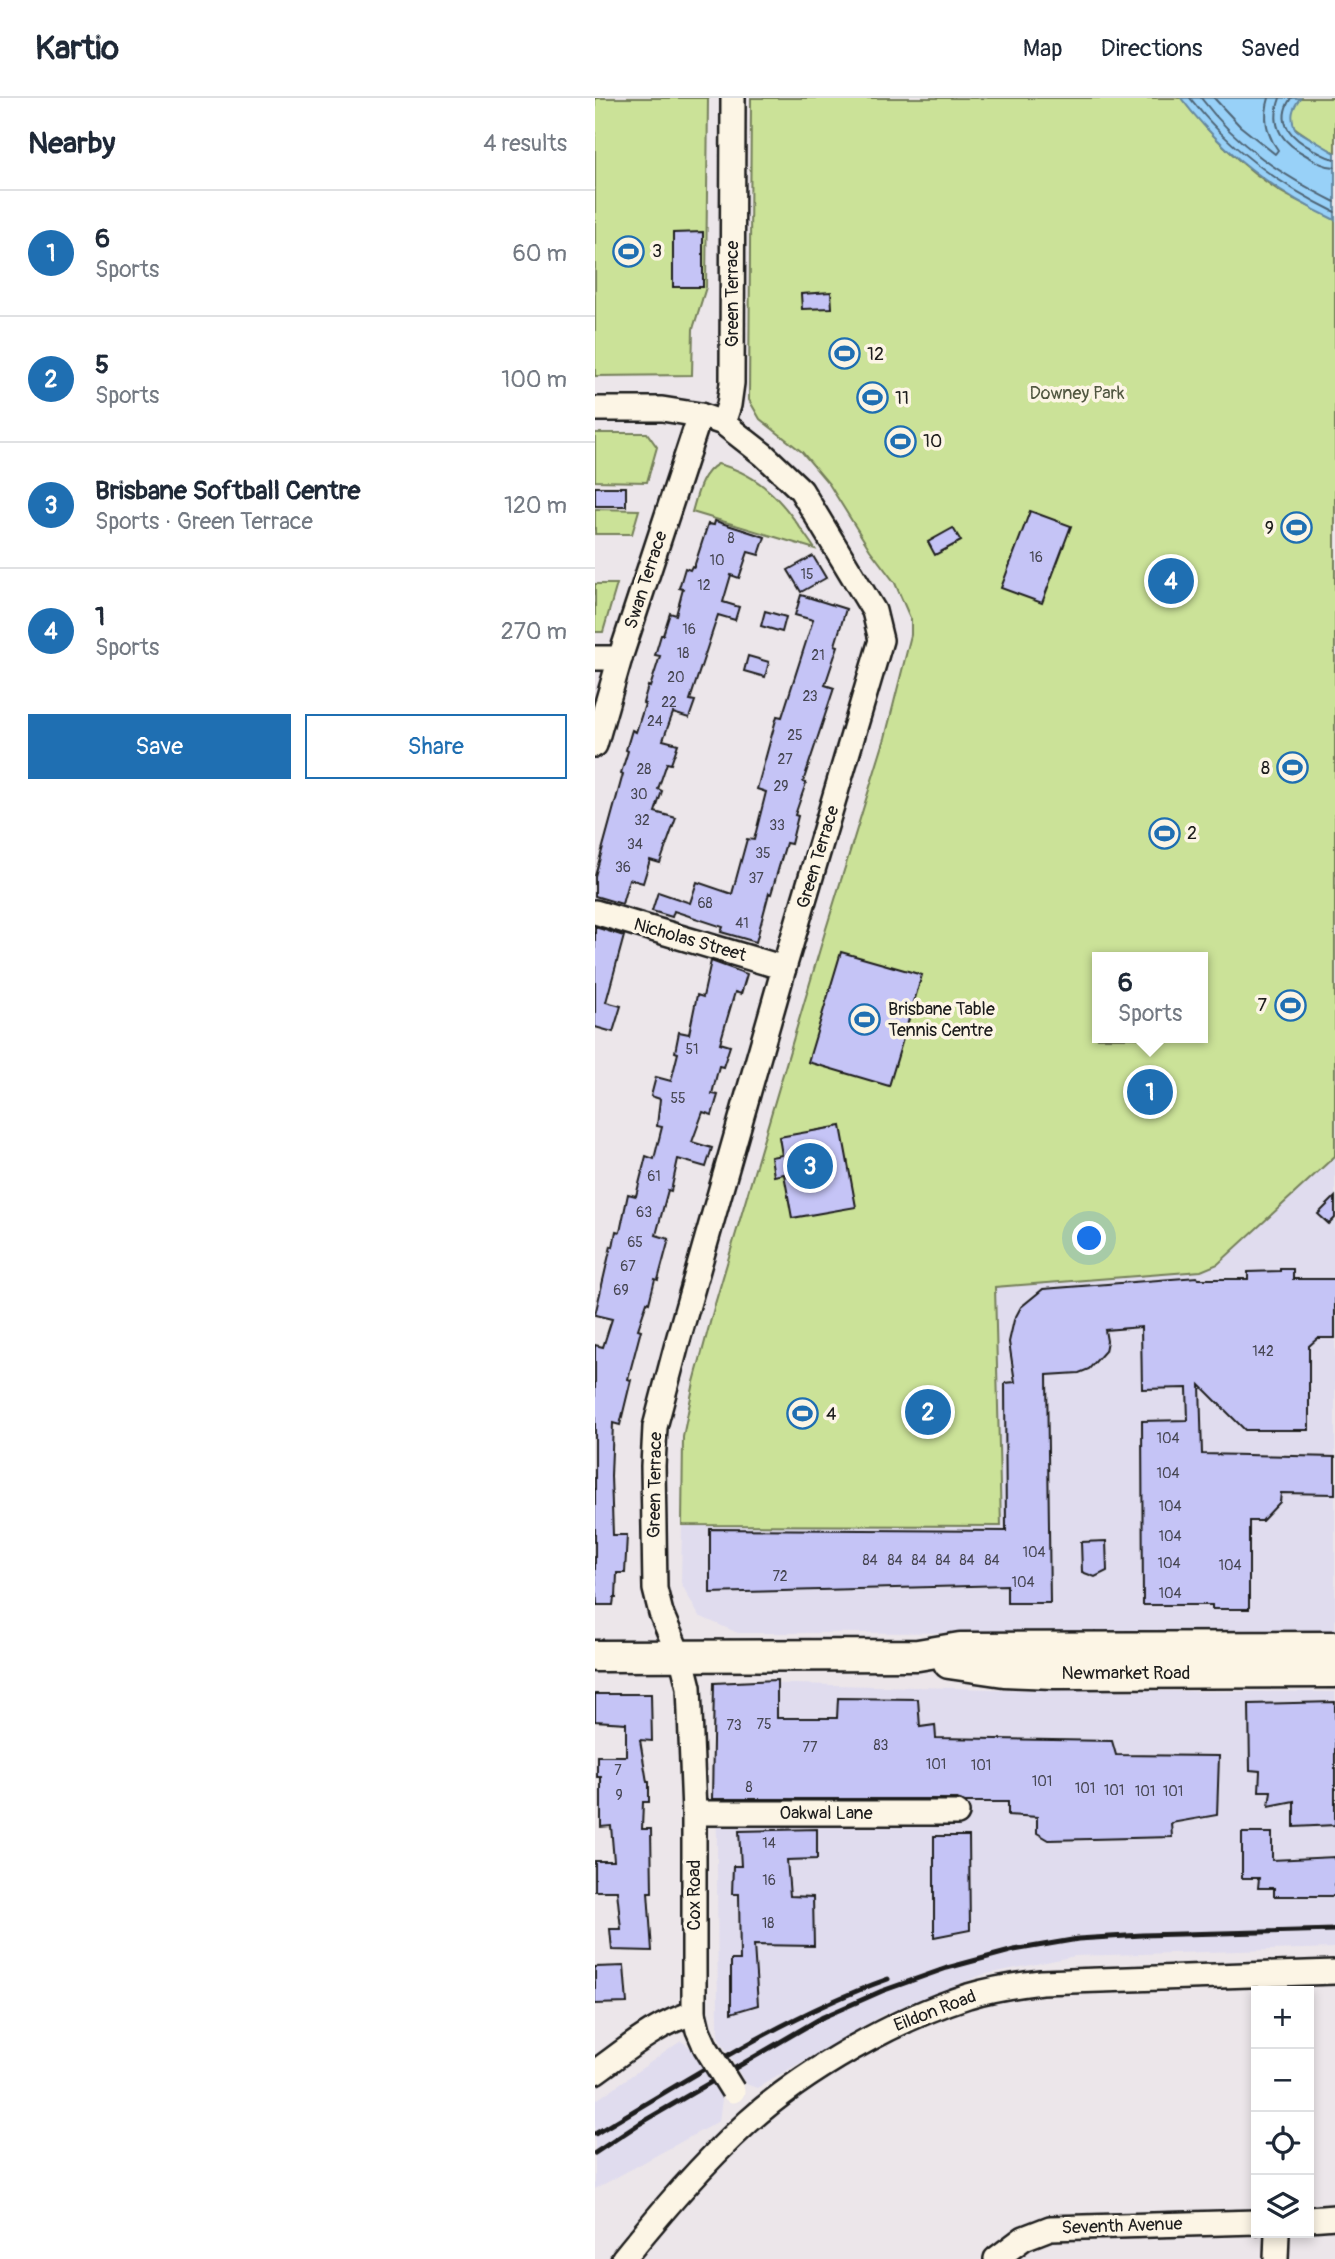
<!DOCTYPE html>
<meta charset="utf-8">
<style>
:root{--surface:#fff;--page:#f2f2f3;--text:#1f2937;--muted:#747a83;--line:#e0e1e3;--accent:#1f6fb2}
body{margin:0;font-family:Pangolin,sans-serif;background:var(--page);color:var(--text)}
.controls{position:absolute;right:21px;bottom:21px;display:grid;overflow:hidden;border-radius:0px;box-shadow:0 4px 10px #0003}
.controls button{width:63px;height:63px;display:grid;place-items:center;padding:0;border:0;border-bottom:2px solid var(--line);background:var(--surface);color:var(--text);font:35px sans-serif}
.you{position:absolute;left:495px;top:1141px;width:24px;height:24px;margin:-18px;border:5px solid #fff;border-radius:50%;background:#1a73e8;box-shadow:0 0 0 10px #1a73e833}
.badge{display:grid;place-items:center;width:46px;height:46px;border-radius:50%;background:var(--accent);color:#fff;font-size:23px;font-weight:700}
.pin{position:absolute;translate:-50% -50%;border:4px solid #fff;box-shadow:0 2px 7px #0006}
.popup{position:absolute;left:497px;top:854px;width:116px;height:91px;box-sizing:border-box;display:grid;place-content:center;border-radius:0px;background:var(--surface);filter:drop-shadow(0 2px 5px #0005);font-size:23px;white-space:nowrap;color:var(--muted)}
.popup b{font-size:26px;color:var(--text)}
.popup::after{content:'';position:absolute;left:50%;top:100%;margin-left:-14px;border:14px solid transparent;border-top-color:var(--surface)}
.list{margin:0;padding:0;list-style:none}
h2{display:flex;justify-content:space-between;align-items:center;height:91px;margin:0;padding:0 28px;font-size:30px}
h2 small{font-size:23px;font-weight:400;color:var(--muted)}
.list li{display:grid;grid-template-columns:46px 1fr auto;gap:21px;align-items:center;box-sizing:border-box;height:126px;padding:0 28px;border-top:2px solid var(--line)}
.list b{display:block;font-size:26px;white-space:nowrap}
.list p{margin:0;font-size:23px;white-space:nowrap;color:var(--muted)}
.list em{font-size:23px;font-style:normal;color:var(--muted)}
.actions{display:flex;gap:14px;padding:21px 28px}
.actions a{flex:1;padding:16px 0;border:2px solid var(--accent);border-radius:0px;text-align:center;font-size:24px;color:var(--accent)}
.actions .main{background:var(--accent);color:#fff}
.icon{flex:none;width:38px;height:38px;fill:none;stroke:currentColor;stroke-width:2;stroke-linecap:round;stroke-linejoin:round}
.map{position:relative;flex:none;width:740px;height:2161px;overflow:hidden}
header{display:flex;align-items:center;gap:42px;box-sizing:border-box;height:98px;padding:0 35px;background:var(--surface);border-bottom:2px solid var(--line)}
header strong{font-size:33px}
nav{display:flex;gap:38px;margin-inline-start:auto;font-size:24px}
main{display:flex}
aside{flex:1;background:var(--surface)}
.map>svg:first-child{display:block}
.built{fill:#e0dcee}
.green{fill:#cbe298;stroke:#747f5a;stroke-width:2;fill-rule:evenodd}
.water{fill:#98d1f8;stroke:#6689a0;stroke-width:2}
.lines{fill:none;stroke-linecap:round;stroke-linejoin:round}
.shore{stroke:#4e6474;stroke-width:2}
.building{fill:#c5c4f6;stroke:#1c1c1c;stroke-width:2}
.minor-casing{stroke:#1c1c1c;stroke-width:28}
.major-casing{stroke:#1c1c1c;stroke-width:35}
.minor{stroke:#fcf5e5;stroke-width:23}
.major{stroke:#fcf5e5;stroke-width:30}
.rail{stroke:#1c1c1c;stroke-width:5}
.minor-bridge-casing{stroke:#1c1c1c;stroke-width:28;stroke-linecap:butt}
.minor-bridge{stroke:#fcf5e5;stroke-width:23}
.labels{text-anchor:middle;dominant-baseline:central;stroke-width:7;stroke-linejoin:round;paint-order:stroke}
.number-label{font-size:14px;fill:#464652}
.poi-label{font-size:18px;fill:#1c1c1c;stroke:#fcf5e5;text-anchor:start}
.street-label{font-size:18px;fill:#1c1c1c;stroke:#fcf5e5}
.park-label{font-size:18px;fill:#515741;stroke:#fcf5e5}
</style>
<header>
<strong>Kartio</strong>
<nav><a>Map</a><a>Directions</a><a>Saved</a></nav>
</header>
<main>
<aside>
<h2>Nearby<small>4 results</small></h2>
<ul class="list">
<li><span class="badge">1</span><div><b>6</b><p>Sports</p></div><em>60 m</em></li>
<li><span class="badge">2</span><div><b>5</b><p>Sports</p></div><em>100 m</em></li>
<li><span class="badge">3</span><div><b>Brisbane Softball Centre</b><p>Sports · Green Terrace</p></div><em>120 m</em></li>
<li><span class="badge">4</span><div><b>1</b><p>Sports</p></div><em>270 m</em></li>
</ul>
<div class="actions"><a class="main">Save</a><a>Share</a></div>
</aside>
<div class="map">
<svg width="740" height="2161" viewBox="0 0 740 2161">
<rect width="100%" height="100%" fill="#ece6ea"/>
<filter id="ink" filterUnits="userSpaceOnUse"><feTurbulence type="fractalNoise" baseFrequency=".0143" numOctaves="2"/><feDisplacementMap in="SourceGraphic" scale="14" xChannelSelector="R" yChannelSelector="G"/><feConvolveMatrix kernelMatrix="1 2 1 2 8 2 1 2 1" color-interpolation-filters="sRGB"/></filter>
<g filter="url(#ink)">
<g class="built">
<polygon points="740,1058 740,1532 729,1534 143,1535 104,1518 86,1485 87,1427 406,1428 399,1189 606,1173 623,1166"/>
<polygon points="121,1584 439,1592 740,1594 740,1850 480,1858 387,1877 289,1916 162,1990 151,1986 123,1938"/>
<polygon points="86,1943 99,1952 127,2001 124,2023 0,2091 0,2003"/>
</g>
<g class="green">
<polygon points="0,0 113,0 111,189 98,231 97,277 0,278"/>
<path d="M 156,0 L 586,0 C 614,36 647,69 686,94 C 703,104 722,112 740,122 L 740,1058 L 623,1166 L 606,1173 L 400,1189 L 406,1428 L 87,1427 L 88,1339 L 99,1284 L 120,1206 L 230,834 L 290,640 L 316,537 L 316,522 L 300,485 L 275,452 L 234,386 L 207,354 L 165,321 L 154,302 ZM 503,859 L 608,859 L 608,940 L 503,940 Z"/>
<path d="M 665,0 L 740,0 L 740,55 C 711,40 688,22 665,0 Z"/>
<polygon points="0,335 52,335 62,349 52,384 0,383"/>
<path d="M 123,366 C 172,378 193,412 220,451 L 97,414 C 102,397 106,375 123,366 Z"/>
<polygon points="0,411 44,412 37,436 0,436"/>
<polygon points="0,486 22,486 8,534 0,534"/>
</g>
<path class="water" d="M 586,0 L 705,0 C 697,11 695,18 700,31 L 740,55 L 740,122 C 678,93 627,54 586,0 Z"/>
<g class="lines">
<g class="shore">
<path d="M 595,0 C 634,51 683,86 740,114"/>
<path d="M 606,0 C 643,49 687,77 740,104"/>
<path d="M 619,0 L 645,28 L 680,56 L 683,52 C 671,36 668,19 674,0"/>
<path d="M 685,0 C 674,30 688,45 714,59 C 722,64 730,69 740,69"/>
<path d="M 696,0 C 679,25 698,41 719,52 C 726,56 732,60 740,61"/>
</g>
</g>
<g class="building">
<polygon points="108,134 108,189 78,189 78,135"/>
<polygon points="236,194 237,210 207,211 206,196"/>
<rect x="0" y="389" width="31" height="19"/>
<polygon points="435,413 476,428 447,505 406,490"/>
<polygon points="120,423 170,439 164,457 153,454 144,480 136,477 128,504 144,509 140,522 123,517 95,602 100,603 94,620 78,615 68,642 83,646 76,666 72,665 63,691 67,693 60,714 81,720 65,765 55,762 48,785 34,781 27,806 0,798 0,778 28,676 26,675 33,653 31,652 37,632 41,634 50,606 48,605 53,588 55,589 65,558 60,557 66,537 68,537 75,515 81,517 88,491 84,490 90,470 95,472 97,468 99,469 113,426 119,427"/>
<polygon points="358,430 366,443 340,457 333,444"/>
<polygon points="218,458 231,480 206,494 193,472"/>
<polygon points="206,497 251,511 240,547 243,548 230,587 239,590 208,684 211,685 200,717 203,718 196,746 191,745 176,796 174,795 161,844 126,834 128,829 79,813 77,819 57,813 63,794 95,805 102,784 137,796 152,741 159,742 171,694 162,691 182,618 187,619 218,522 200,517"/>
<polygon points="170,513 191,519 187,534 166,528"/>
<polygon points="153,558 174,564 170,579 149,573"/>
<polygon points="0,829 29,838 11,904 26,908 18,934 0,929"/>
<polygon points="246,854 327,877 294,988 213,964"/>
<polygon points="116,863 152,876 146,896 140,894 125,945 135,948 128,969 124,968 117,996 123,997 117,1017 108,1014 97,1044 117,1050 111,1069 83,1061 76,1093 73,1092 61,1137 74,1141 63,1182 60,1181 54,1205 52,1204 43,1231 46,1232 33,1281 36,1282 25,1327 18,1325 16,1378 18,1437 32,1437 30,1475 22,1475 21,1500 19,1500 18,1507 2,1507 0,1475 0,1247 8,1249 17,1221 0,1217 16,1148 18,1149 21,1133 25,1134 33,1096 41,1098 51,1058 59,1061 67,1029 62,1028 65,1001 56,998 61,979 76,983 83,955 80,954 84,934 94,936 102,897 108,899"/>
<polygon points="246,1028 261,1109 197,1120 189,1076 179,1078 176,1059 187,1057 184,1039"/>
<polygon points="740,1099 740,1120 734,1126 723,1116"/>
<polygon points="685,1171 698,1171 698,1181 740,1181 740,1240 723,1240 714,1248 714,1332 650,1332 605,1287 607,1356 740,1359 740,1396 686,1395 685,1404 667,1423 654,1423 654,1511 617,1511 617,1507 548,1507 547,1323 593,1322 592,1290 547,1291 546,1229 510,1232 512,1243 510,1253 494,1271 484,1275 452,1277 455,1505 412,1505 412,1487 115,1495 115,1431 411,1433 410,1285 420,1284 414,1244 419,1222 426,1209 448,1191 602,1179 603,1181 653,1181 653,1174 685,1173"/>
<polygon points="511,1443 512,1473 500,1479 487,1474 486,1444"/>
<polygon points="182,1582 182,1620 242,1620 243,1600 323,1601 325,1629 340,1627 341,1640 517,1643 521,1657 624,1658 622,1717 576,1725 577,1739 454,1742 442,1735 442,1719 413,1717 413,1704 370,1704 362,1701 117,1701 119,1585"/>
<polygon points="0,1596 56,1596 57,1643 45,1642 52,1684 54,1684 54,1704 48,1704 47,1731 56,1731 57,1794 53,1794 57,1853 17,1852 15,1831 26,1831 22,1793 0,1793 0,1763 19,1763 16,1728 6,1729 6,1679 2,1679 2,1658 31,1658 31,1625 0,1623"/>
<polygon points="740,1604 740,1727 699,1729 699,1703 674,1708 676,1693 664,1693 665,1673 655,1672 654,1606"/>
<polygon points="222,1731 222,1761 192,1762 195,1798 218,1799 219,1848 159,1847 163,1907 136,1915 136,1862 145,1862 144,1796 137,1796 138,1768 146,1768 144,1733"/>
<polygon points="647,1735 677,1735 677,1762 740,1759 740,1798 679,1798 679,1790 663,1790 664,1780 647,1780"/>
<polygon points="339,1738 374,1738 375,1832 339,1839"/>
<polygon points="29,1868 32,1905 0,1906 0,1869"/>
</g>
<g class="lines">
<defs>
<g id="minor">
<polyline points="0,311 67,311 105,317 128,325 169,357 206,392 279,513 286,542 189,870 83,1242 60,1329 58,1368 60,1491 66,1515 89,1569 94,1589 99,1715 99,1915 103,1932 110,1948"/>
<polyline points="128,325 134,307 137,285 138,0"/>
<polyline points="0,560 25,560"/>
<polyline points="0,647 25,560 105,317"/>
<polyline points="0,814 189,870"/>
<polyline points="99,1715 362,1715"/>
<path d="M 0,1974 C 31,1952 62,1925 99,1915"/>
<polyline points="714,2121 740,2119"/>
<path d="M 28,2161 C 67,2113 107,2066 153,2024 C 209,1973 301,1921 373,1898 C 397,1891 421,1887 446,1884 L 740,1874"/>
<polyline points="401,2161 429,2140 455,2130 661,2124"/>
<polyline points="681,2161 682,2135"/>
</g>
<g id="major">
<polyline points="0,1558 323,1557 365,1550 740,1549"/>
<polyline points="354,1565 409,1573 459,1575 740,1574"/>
</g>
</defs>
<use href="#minor" class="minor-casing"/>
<use href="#major" class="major-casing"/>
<use href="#minor" class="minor"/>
<use href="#major" class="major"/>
<g class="rail">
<path d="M 0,2036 C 95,1980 189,1918 293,1881"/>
<polyline points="0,2055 44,2026 228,1919 287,1893 352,1870 419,1852 483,1841 547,1837 740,1832"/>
</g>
<defs>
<polyline id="minor-bridge" points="110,1948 138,1993"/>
</defs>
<use href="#minor-bridge" class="minor-bridge-casing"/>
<use href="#minor-bridge" class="minor-bridge"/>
</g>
</g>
<defs>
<symbol id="stadium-ring" viewBox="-11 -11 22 22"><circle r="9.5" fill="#fcf5e5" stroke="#1f6fb2" stroke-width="1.5"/><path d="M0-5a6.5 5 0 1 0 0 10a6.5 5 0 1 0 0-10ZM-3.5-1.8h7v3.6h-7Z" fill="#1f6fb2"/></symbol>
</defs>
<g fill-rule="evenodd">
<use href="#stadium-ring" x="16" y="136" width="35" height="35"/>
<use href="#stadium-ring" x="232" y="238" width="35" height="35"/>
<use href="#stadium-ring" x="260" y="282" width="35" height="35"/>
<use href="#stadium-ring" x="288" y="326" width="35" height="35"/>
<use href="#stadium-ring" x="684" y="412" width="35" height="35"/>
<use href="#stadium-ring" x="680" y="652" width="35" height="35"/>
<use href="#stadium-ring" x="552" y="718" width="35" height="35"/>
<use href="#stadium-ring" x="678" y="890" width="35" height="35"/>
<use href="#stadium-ring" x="252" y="904" width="35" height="35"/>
<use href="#stadium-ring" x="190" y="1298" width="35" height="35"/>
</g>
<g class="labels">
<g class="number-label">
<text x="136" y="440">8</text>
<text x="441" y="459">16</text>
<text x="122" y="462">10</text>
<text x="212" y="476">15</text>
<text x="109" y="487">12</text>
<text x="94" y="531">16</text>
<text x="88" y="555">18</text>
<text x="223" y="557">21</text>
<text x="81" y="579">20</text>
<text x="215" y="598">23</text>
<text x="74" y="604">22</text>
<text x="60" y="623">24</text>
<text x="200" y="637">25</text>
<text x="190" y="661">27</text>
<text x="49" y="671">28</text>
<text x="186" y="688">29</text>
<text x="44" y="696">30</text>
<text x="47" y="722">32</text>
<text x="182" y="727">33</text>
<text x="40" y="746">34</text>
<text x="168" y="755">35</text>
<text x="28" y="769">36</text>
<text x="161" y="780">37</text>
<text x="110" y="805">68</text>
<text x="147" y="825">41</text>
<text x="97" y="951">51</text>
<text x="83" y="1000">55</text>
<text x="59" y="1078">61</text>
<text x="49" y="1114">63</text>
<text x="40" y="1144">65</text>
<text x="33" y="1168">67</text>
<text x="26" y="1192">69</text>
<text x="668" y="1253">142</text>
<text x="573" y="1340">104</text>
<text x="573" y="1375">104</text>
<text x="575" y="1408">104</text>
<text x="575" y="1438">104</text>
<text x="439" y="1454">104</text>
<text x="275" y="1462">84</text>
<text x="300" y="1462">84</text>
<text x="324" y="1462">84</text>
<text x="348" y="1462">84</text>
<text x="372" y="1462">84</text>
<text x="397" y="1462">84</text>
<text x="574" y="1465">104</text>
<text x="635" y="1467">104</text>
<text x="185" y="1478">72</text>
<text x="428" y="1484">104</text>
<text x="575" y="1495">104</text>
<text x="169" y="1626">75</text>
<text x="139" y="1627">73</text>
<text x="286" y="1647">83</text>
<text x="215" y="1649">77</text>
<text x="341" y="1666">101</text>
<text x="386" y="1667">101</text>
<text x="23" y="1672">7</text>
<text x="447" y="1683">101</text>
<text x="154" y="1689">8</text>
<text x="490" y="1690">101</text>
<text x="519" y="1692">101</text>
<text x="550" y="1693">101</text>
<text x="578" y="1693">101</text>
<text x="24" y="1697">9</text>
<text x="174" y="1745">14</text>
<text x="174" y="1782">16</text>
<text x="173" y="1825">18</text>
</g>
<g class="poi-label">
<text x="57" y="153">3</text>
<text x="272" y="256">12</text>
<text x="300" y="300">11</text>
<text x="328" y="343">10</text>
<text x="679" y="430" text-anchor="end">9</text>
<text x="675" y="670" text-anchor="end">8</text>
<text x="592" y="735">2</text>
<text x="672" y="907" text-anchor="end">7</text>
<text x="293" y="911">Brisbane Table<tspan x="293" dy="21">Tennis Centre</tspan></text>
<text x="231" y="1316">4</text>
</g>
<g class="street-label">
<text transform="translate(137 196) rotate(-90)">Green Terrace</text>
<text transform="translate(51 482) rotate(-72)">Swan Terrace</text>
<text transform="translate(223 759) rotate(-73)">Green Terrace</text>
<text transform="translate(95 842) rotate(16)">Nicholas Street</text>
<text transform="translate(60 1387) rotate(-89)">Green Terrace</text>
<text x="531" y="1575">Newmarket Road</text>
<text x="231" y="1715">Oakwal Lane</text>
<text transform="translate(99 1797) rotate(-90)">Cox Road</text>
<text transform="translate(340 1913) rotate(-21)">Eildon Road</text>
<text transform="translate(527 2128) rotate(-2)">Seventh Avenue</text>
</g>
<g class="park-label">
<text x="482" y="295">Downey Park</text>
</g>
</g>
</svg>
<div class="controls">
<button>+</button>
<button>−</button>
<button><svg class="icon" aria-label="locate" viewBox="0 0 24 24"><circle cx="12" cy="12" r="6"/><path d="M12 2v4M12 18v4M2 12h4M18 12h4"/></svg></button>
<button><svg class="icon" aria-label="layers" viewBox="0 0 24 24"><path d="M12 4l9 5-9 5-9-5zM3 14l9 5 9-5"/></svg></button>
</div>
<div class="you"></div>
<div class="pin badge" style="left:555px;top:994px">1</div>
<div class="popup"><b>6</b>Sports</div>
<div class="pin badge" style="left:333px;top:1314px">2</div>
<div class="pin badge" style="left:215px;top:1068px">3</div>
<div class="pin badge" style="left:576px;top:483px">4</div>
</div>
</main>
